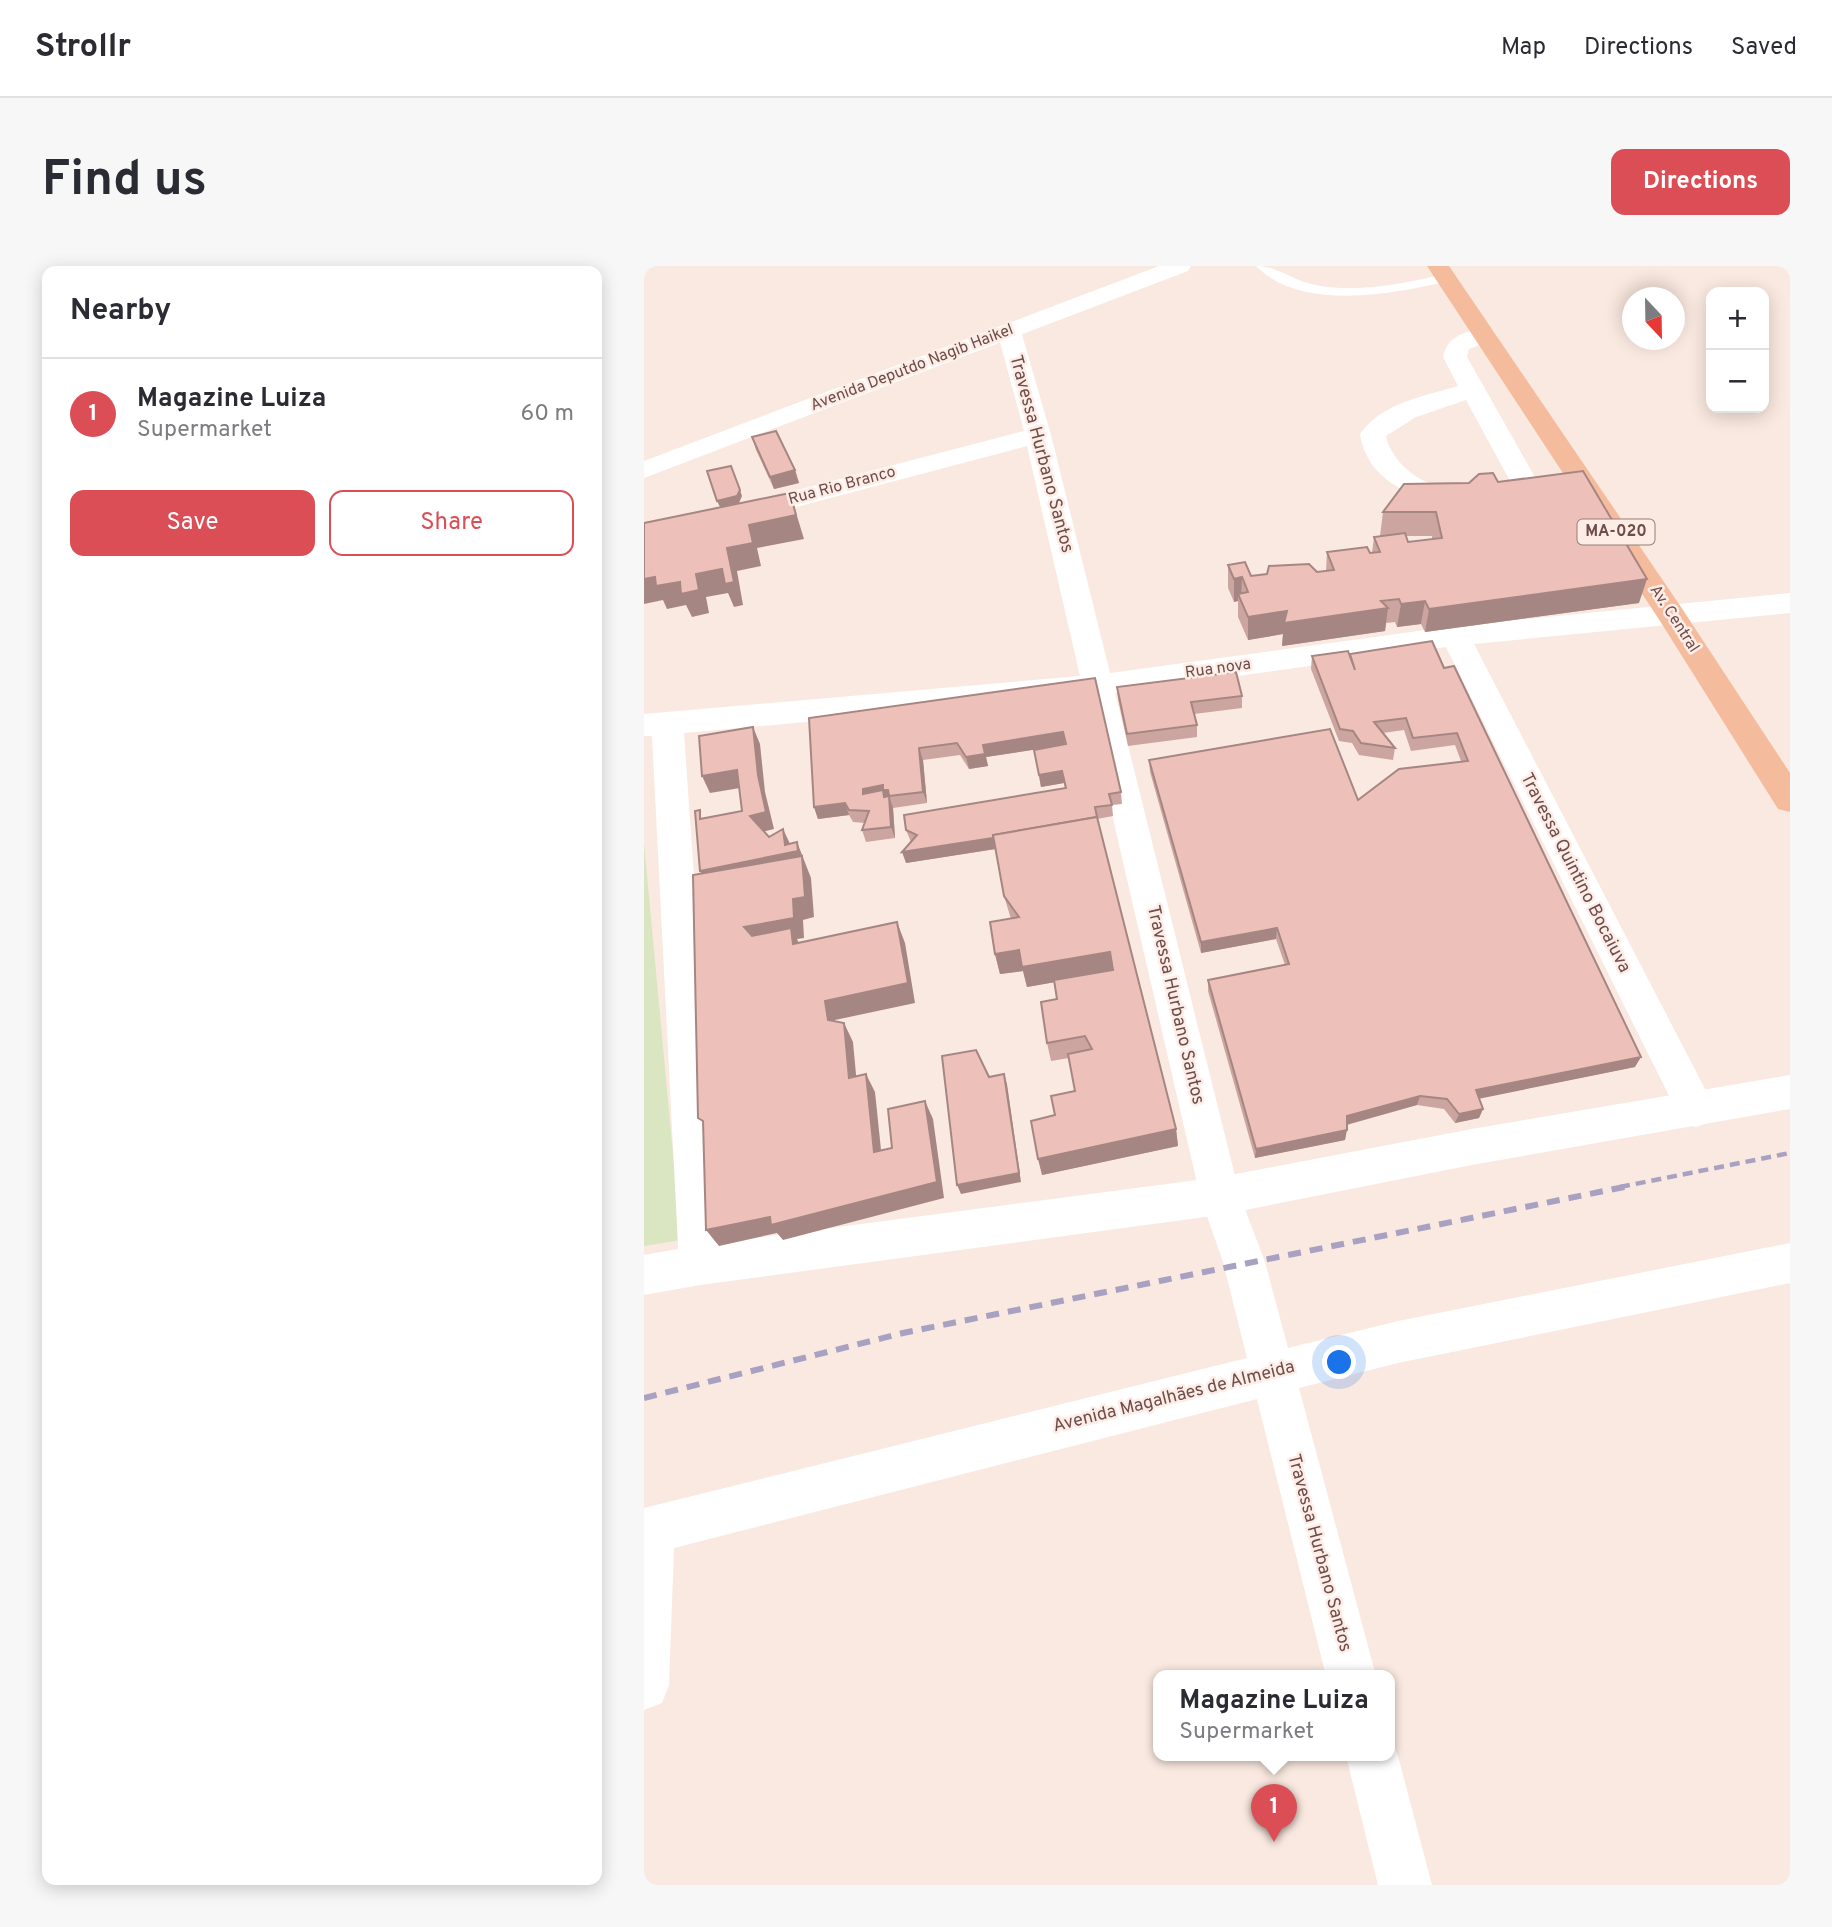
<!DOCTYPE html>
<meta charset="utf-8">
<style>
:root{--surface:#fff;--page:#f7f7f7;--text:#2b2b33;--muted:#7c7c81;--line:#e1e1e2;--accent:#db4e56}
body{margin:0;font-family:Overpass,sans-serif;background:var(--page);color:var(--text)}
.controls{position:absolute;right:21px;top:21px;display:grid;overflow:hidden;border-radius:14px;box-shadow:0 4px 18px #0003}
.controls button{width:63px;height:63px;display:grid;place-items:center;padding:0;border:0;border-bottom:2px solid var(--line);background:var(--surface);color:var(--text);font:35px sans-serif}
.compass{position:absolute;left:978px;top:21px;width:63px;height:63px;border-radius:50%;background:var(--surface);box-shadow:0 4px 18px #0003;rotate:158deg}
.you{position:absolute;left:696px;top:1097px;width:24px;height:24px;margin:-18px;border:5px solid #fff;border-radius:50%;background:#1a73e8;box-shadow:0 0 0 10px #1a73e833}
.badge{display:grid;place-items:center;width:46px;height:46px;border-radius:50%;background:var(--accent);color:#fff;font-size:23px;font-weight:700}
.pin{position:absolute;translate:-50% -58px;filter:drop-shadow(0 2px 4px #0008)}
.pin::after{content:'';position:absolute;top:37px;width:24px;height:21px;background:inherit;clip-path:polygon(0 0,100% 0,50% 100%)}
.popup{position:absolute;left:509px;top:1404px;width:242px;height:91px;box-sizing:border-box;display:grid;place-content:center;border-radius:14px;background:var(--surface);filter:drop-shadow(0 2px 5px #0005);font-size:23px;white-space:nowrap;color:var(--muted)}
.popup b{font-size:26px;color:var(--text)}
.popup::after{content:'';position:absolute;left:50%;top:100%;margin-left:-14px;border:14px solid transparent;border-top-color:var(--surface)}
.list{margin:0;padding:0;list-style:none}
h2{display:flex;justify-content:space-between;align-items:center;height:91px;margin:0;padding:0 28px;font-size:30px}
h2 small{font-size:23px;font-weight:400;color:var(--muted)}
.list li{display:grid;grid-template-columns:46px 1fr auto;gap:21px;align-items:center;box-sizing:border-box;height:112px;padding:0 28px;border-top:2px solid var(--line)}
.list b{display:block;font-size:26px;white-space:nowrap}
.list p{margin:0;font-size:23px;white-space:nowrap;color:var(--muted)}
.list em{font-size:23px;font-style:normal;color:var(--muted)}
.actions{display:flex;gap:14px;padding:21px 28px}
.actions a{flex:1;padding:16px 0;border:2px solid var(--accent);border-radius:14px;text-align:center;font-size:24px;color:var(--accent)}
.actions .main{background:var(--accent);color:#fff}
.map{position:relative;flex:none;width:1146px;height:1619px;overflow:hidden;border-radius:14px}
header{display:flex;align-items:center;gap:42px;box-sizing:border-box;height:98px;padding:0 35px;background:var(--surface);border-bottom:2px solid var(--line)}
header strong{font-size:33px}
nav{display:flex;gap:38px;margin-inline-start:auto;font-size:24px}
.intro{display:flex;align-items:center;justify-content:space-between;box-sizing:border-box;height:168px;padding:0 42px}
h1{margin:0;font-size:49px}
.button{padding:18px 32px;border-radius:14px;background:var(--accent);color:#fff;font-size:24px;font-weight:700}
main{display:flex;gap:42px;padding:0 42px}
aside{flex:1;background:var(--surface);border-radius:14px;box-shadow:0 4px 18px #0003}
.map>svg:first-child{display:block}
.green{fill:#dae5c1}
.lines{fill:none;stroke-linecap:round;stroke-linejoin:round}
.lane{fill:#fff;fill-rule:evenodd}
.street{fill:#fff;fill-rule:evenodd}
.secondary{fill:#fff;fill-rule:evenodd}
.primary{fill:#f4bc9d;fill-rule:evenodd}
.rail-far1{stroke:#a9a1c1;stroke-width:4.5;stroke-dasharray:10 6;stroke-linecap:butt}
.rail{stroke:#a9a1c1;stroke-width:6;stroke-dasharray:13 9;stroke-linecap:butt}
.wall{fill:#cca5a0;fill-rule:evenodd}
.shaded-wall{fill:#a68682}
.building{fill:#edc0ba;stroke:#a68682;stroke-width:2;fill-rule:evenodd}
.labels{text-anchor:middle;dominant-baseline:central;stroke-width:5;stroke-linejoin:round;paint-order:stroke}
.far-street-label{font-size:16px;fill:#6e4d4a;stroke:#fdede6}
.shield{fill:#fdede6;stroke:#997d79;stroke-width:2}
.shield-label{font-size:16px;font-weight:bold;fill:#6e4d4a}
.street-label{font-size:18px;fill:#6e4d4a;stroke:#fdede6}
</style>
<header>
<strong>Strollr</strong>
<nav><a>Map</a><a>Directions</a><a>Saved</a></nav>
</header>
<div class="intro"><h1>Find us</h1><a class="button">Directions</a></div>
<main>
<aside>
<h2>Nearby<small></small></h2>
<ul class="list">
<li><span class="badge">1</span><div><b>Magazine Luiza</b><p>Supermarket</p></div><em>60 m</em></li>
</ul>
<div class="actions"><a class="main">Save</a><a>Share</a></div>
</aside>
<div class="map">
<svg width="1146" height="1619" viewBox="0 0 1146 1619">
<rect width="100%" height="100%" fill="#fae9e0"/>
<polygon class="green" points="0,577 37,974 0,980"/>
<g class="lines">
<path class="lane" d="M 612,0 C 633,0 647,13 667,18 C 712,28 757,18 801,8 L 807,12 L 805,15 C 750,28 657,46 612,0 Z"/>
<g class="street">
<polygon points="365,58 374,60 377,65 407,169 466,407 811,360 1146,327 1146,347 830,378 1072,844 1066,856 1052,861 1038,856 802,381 471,427 596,930 621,996 644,1082 754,1055 1146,977 1146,1017 754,1097 655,1122 732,1410 682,1410 613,1133 30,1282 25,1419 18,1437 0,1444 0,1242 603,1092 579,996 556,930 441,431 40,467 77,999 71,1013 56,1019 41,1013 35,999 8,470 0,470 0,448 436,410 383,180 84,259 0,276 0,258 84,242 380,165 353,65 356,60"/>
<path d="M 840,62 L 849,64 L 852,69 L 849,74 L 825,83 L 823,91 L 896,220 L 892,226 L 882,228 L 872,226 L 822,134 L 772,151 L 742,170 C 746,191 769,214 790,218 C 803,220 816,217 829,220 L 833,226 L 829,232 C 783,243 723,219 716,168 C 737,137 781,130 814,120 L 799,91 C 804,69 819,67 840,62 Z"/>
<polygon points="746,1471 754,1490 788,1619 734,1619 702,1490 746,1490"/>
</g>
<g class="secondary">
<polygon points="515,0 547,0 544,5 0,212 0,195"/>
<polygon points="1146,809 1146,843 833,898 576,949 56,1019 0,1029 0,989 56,979 576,911 833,862"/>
</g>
<polygon class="primary" points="783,0 805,0 1037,341 1146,507 1146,546 1134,543 1016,355"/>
<polyline class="rail-far1" points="976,921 1146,887"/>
<polyline class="rail" points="0,1132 259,1067 985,920"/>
</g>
<g class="wall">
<polygon points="108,171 151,204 155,217 130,223 112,184"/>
<path d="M 854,216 L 995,337 L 781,366 L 777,358 L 753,361 L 751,356 L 742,357 L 741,365 L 638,380 L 639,368 L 604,374 L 594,351 L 594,335 L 590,336 L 584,322 L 584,299 L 607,310 L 682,305 L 683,286 L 728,287 L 730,271 L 736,270 L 739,246 L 825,217 ZM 762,270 L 788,270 L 788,273 L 764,276 Z"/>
<polygon points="788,375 991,801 835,832 839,843 835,852 811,857 800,843 773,839 703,859 701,874 611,892 564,725 564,714 641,699 632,673 557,687 506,506 505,494 714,534 817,495 811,479 767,485 760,464 739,467 751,482 749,494 715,489 708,477 695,475 667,403 668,390 706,391 706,388"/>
<polygon points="451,412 477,526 478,538 468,539 469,550 453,553 532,863 534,880 398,909 411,849 431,825 425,792 407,795 403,777 413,733 411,716 383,721 379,705 356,708 351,688 367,653 360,630 351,583 262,597 267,576 262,564 421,522 420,517 397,521 390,484 393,483 342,491 344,500 325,503 316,489 279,494 283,537 249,542 251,572 222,576 218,564 221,557 209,556 205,549 174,553 170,541 165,452"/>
<polygon points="473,421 598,430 598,442 550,448 553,459 553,471 484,480 474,433"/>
</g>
<g class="shaded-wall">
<polygon points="151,204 155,217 130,223 126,211"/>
<polygon points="96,224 98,230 95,237 76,241 73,235"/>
<polygon points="146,227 160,273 113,282 117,300 93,305 99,339 90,341 84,327 62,331 65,347 48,351 42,339 23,343 19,334 0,338 0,313 11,311 52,308 78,303 83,282 105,259"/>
<polygon points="598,311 597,335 594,328 594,335 590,336 590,313"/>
<polygon points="1003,313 995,337 781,366 785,343"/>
<polygon points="781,335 777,358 753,361 757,338"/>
<polygon points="744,342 741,365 638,380 639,368 604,374 604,351 643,345"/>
<polygon points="109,461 116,478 121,526 130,563 114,567 106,550 114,509"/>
<polygon points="419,466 421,479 342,491 344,500 325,503 322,491 339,479"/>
<polygon points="275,482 279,494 283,537 279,526"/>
<polygon points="93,504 102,521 66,527 58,510"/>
<polygon points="418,505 420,517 397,521 395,509"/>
<polygon points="239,519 244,524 245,530 249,542 251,572 247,561 219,528 219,523"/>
<polygon points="201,537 205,549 174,553 170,541"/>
<polygon points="453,555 455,567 262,597 258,586"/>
<polygon points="139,563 147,580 153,576 167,612 170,651 159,654 160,672 153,673 157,682 111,681 100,661 149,633 65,622 56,605 141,579"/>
<polygon points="253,656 261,677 271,737 191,754 194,773 184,754 181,735"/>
<polygon points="633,662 632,673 557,687 557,676"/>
<polygon points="375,684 466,686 469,706 383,721 379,705 356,708 351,688"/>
<polygon points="200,757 209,776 214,830 205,812"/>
<polygon points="997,791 991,801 829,834 832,824"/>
<polygon points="222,808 231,826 239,903 230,886"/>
<polygon points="360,808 363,818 377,916 317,928 313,919"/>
<polygon points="776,830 773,839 701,859 703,850"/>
<polygon points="281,835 289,853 300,932 139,974 133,967 75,980 62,964 293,916"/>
<polygon points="839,843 835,852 811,857 815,848"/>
<polygon points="532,863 534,880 398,909 394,893"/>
<polygon points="703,864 701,874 611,892 612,883"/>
</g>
<g class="building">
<polygon points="132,165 151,204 126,211 108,171"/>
<polygon points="87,200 96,224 93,230 73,235 63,205"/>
<polygon points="939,205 1003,313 785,343 781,335 757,338 755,333 737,335 744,342 640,357 643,345 604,351 594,328 604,326 598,311 590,313 584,299 601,296 607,310 623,308 625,300 665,298 673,306 690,304 683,286 723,281 726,287 736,286 730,271 761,267 764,276 798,272 792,246 739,246 760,218 825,217 835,208 849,207 854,216"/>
<polygon points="146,227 152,249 105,259 109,277 83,282 90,316 81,318 78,303 52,308 55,324 37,328 36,316 12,320 11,311 0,313 0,257"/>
<polygon points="788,375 800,402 810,400 997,791 832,824 839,843 815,848 803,833 776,830 703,850 703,864 612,883 564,714 645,698 633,662 557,676 505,494 686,463 714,534 755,503 824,495 813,467 769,472 762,452 730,456 751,482 717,477 709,465 696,463 668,390 704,385 711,404 706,388"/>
<polygon points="592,406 598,430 547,436 553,459 483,468 473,421"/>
<path d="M 451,412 L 477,526 L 465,528 L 468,539 L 451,541 L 453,551 L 349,569 L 349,572 L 258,586 L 273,569 L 262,564 L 260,549 L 422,522 L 418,505 L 395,509 L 390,484 L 422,478 L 419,466 L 339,479 L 341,488 L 322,491 L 313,477 L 275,482 L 279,526 L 245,530 L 244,524 L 239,524 L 240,531 L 245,530 L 247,561 L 218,564 L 225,545 L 205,544 L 201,537 L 170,541 L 165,452 ZM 239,519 L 239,524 L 219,528 L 219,523 Z"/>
<polygon points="109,461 114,509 122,546 106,550 125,571 139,563 141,579 153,576 154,585 56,605 51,545 56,544 56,553 98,545 93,504 58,510 55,470"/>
<polygon points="453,551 532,863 394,893 387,855 411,849 407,830 431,825 424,788 448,783 441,770 403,777 397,736 413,733 410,714 469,704 466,686 378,701 375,684 351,688 346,656 375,651 360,630 349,569"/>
<polygon points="158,590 161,631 149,633 150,652 100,661 108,670 147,662 149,678 253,656 264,717 181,735 184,754 200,757 205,812 222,808 230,886 248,882 244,843 281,835 293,916 127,959 126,951 62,964 59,855 54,852 49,609"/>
<polygon points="332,784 345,811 360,808 375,907 313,919 298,790"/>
</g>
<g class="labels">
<g class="far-street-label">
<text transform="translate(268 102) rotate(-21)">Avenida Deputdo Nagib Haikel</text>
<text transform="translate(198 220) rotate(-15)">Rua Rio Branco</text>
<text transform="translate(1030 353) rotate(57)">Av. Central</text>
<text transform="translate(574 403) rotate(-8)">Rua nova</text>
</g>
<rect class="shield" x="933.5" y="253.5" width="77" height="25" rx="5"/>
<g class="shield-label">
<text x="972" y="266">MA-020</text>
</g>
<g class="street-label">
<text transform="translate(397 188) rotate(75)">Travessa Hurbano Santos</text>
<text transform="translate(931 607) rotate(63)">Travessa Quintino Bocaiuva</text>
<text transform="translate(531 739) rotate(77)">Travessa Hurbano Santos</text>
<text transform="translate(530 1131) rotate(-14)">Avenida Magalhães de Almeida</text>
<text transform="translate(675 1287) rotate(75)">Travessa Hurbano Santos</text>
</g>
</g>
</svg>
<div class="controls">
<button>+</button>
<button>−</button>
</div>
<svg class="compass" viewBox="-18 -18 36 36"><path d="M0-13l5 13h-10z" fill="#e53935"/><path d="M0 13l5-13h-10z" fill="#7c7c81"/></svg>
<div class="you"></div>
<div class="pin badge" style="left:630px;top:1576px">1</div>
<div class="popup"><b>Magazine Luiza</b>Supermarket</div>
</div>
</main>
